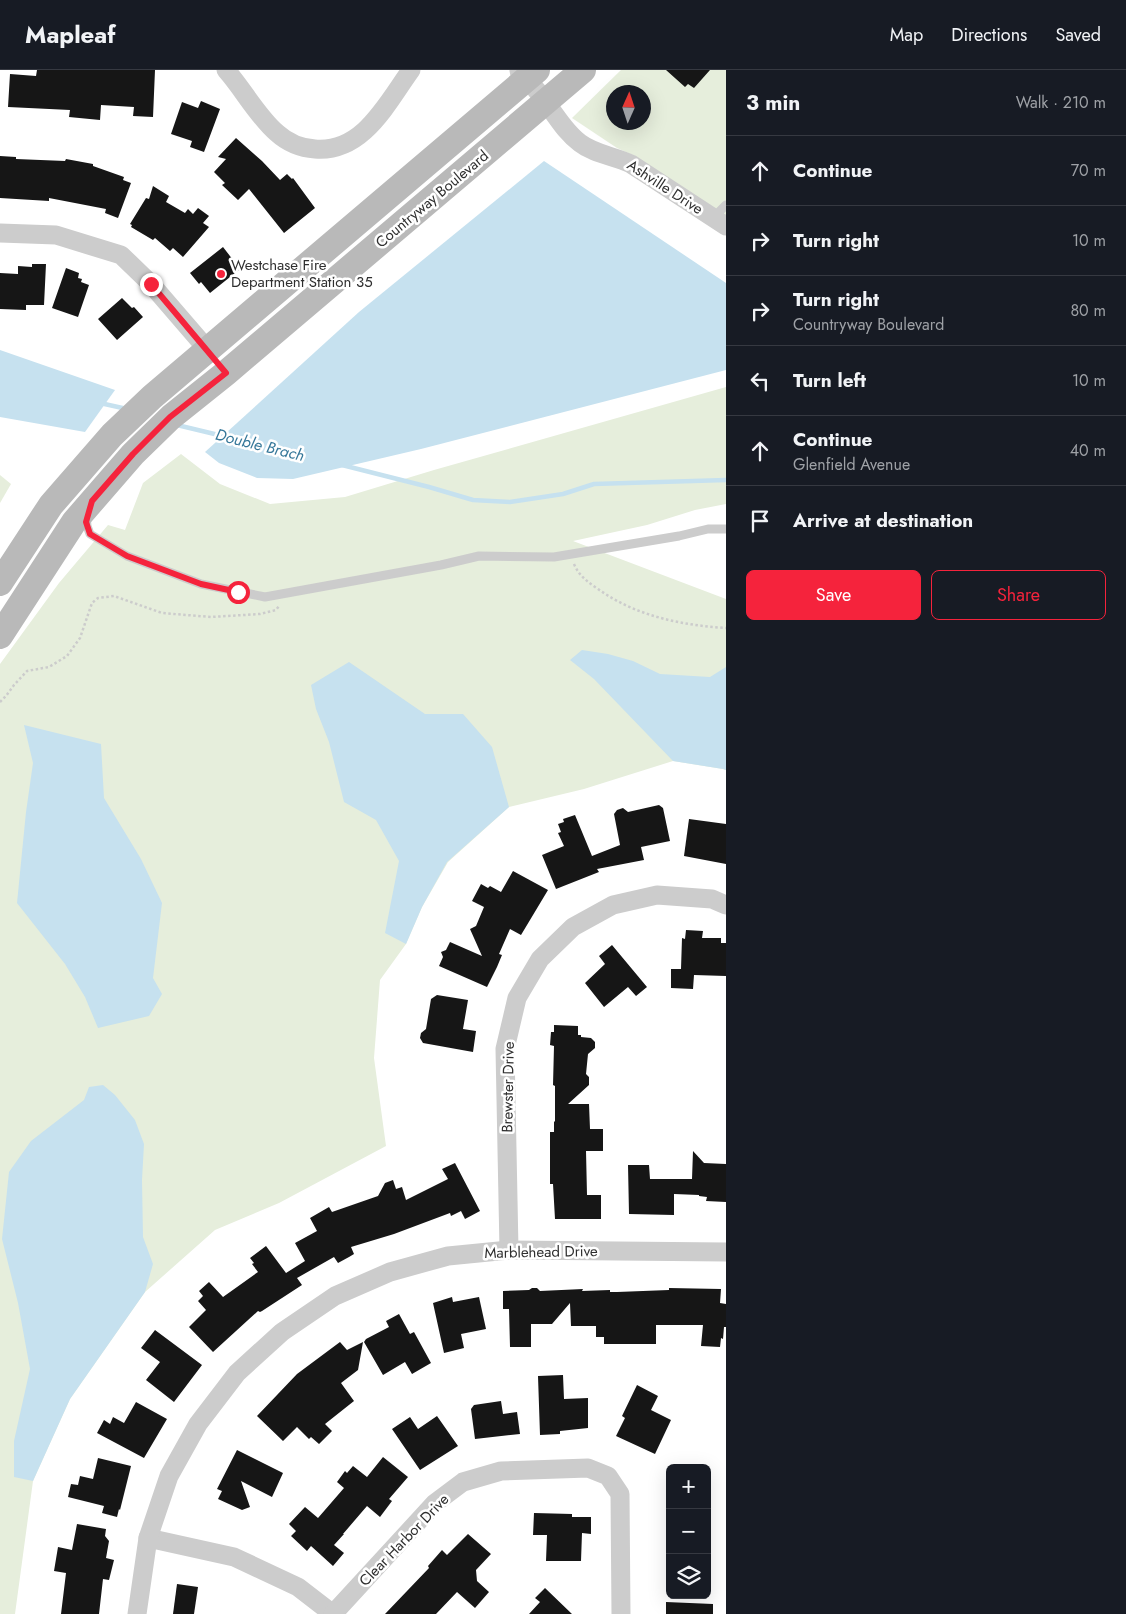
<!DOCTYPE html>
<meta charset="utf-8">
<style>
:root{--surface:#171b24;--page:#242831;--text:#f1f3f6;--muted:#9ea1a6;--line:#363941;--accent:#f5233c}
body{margin:0;font-family:Jost,sans-serif;background:var(--page);color:var(--text)}
.controls{position:absolute;right:15px;bottom:15px;display:grid;overflow:hidden;border-radius:8px;box-shadow:0 5px 20px #0002}
.controls button{width:45px;height:45px;display:grid;place-items:center;padding:0;border:0;border-bottom:1px solid var(--line);background:var(--surface);color:var(--text);font:25px sans-serif}
.compass{position:absolute;left:606px;top:15px;width:45px;height:45px;border-radius:50%;background:var(--surface);box-shadow:0 5px 20px #0002;rotate:3deg}
.stop{position:absolute;width:15px;height:15px;margin:-11px;border:4px solid #f5233c;border-radius:50%;background:#fff}
.stop.end{background:#f5233c;border-color:#fff;box-shadow:0 1px 5px #0008}
.list{margin:0;padding:0;list-style:none}
h2{display:flex;justify-content:space-between;align-items:center;height:65px;margin:0;padding:0 20px;font-size:21px}
h2 small{font-size:16px;font-weight:400;color:var(--muted)}
.list li{display:grid;grid-template-columns:32px 1fr auto;gap:15px;align-items:center;box-sizing:border-box;height:70px;padding:0 20px;border-top:1px solid var(--line)}
.list b{display:block;font-size:19px;white-space:nowrap}
.list p{margin:0;font-size:16px;white-space:nowrap;color:var(--muted)}
.list em{font-size:16px;font-style:normal;color:var(--muted)}
.actions{display:flex;gap:10px;padding:15px 20px}
.actions a{flex:1;padding:11px 0;border:1px solid var(--accent);border-radius:8px;text-align:center;font-size:18px;color:var(--accent)}
.actions .main{background:var(--accent);color:#fff}
.icon{flex:none;width:28px;height:28px;fill:none;stroke:currentColor;stroke-width:2;stroke-linecap:round;stroke-linejoin:round}
.map{position:relative;flex:none;width:726px;height:1544px;overflow:hidden}
header{display:flex;align-items:center;gap:30px;box-sizing:border-box;height:70px;padding:0 25px;background:var(--surface);border-bottom:1px solid var(--line)}
header strong{font-size:24px}
nav{display:flex;gap:28px;margin-inline-start:auto;font-size:18px}
main{display:flex}
aside{flex:1;background:var(--surface)}
.map>svg:first-child{display:block}
.green{fill:#e6eedc;fill-rule:evenodd}
.water{fill:#c6e1ef}
.lines{fill:none;stroke-linecap:round;stroke-linejoin:round}
.stream{stroke:#c6e1ef;stroke-width:4.5}
.building{fill:#161616}
.path{stroke:#ccc;stroke-width:2.5;stroke-dasharray:2.5 2.5;stroke-linecap:butt}
.lane{stroke:#ccc;stroke-width:9}
.street{stroke:#ccc;stroke-width:19}
.secondary{stroke:#b9b9b9;stroke-width:26}
.route{stroke:#f5233c;stroke-width:6}
.poi-dot{fill:#f5233c;stroke:#fff;stroke-width:2}
.labels{text-anchor:middle;dominant-baseline:central;stroke-width:5;stroke-linejoin:round;paint-order:stroke}
.street-label{font-size:15px;fill:#2f2f2f;stroke:#fff}
.poi-label{font-size:15px;fill:#2f2f2f;stroke:#fff;text-anchor:start}
.water-label{font-size:16px;font-style:italic;fill:#357799;stroke:#fff}
</style>
<header>
<strong>Mapleaf</strong>
<nav><a>Map</a><a>Directions</a><a>Saved</a></nav>
</header>
<main>
<div class="map">
<svg width="726" height="1544" viewBox="0 0 726 1544">
<rect width="100%" height="100%" fill="#fff"/>
<g class="green">
<path d="M 621,0 L 726,0 L 726,146 L 635,86 L 617,78 L 572,48 ZM 614,22 L 644,22 L 644,52 L 614,52 Z"/>
<polygon points="726,317 726,434 695,440 647,455 573,471 726,529 726,700 723,699 673,691 584,719 509,737 448,792 422,837 406,874 380,910 374,988 386,1076 279,1133 215,1160 145,1222 70,1329 33,1411 15,1544 0,1544 0,594 59,513 108,455 125,460 143,413 181,384 220,414 270,434 345,427 434,400"/>
<polygon points="0,405 11,414 0,433"/>
</g>
<g class="water">
<polygon points="544,91 726,213 726,300 421,379 293,409 257,408 219,393 205,382 359,242"/>
<polygon points="0,280 115,320 85,362 0,347"/>
<polygon points="582,580 608,584 633,591 660,604 710,607 726,597 726,700 723,699 673,691 594,609 570,590"/>
<polygon points="349,592 425,644 463,644 492,677 509,737 447,792 422,837 406,874 385,863 399,791 376,750 344,732 329,672 316,639 311,615"/>
<polygon points="24,655 101,674 104,728 141,789 162,833 153,908 162,924 149,946 98,958 85,927 65,894 17,833 26,742 33,693"/>
<polygon points="103,1015 115,1025 135,1050 144,1074 142,1110 143,1167 153,1194 145,1222 70,1329 33,1411 14,1407 14,1371 30,1299 18,1233 2,1169 9,1102 31,1071 84,1030 89,1017"/>
</g>
<g class="lines">
<g class="stream">
<polyline points="100,333 127,339"/>
<polyline points="177,355 227,367"/>
<polyline points="342,395 429,417 473,430 510,432 563,424 594,414 726,410"/>
</g>
</g>
<g class="building">
<polygon points="37,0 155,0 153,47 133,46 134,37 101,35 100,50 69,47 70,40 8,37 10,4 36,6"/>
<polygon points="666,0 710,0 694,18 688,14 685,17"/>
<polygon points="201,31 220,39 204,82 190,77 192,71 171,64 182,32 198,38"/>
<polygon points="236,68 262,91 280,110 287,104 292,109 293,108 315,138 284,163 249,119 238,130 222,115 225,113 214,102 226,89 218,87"/>
<polygon points="0,86 16,87 16,89 65,91 66,89 93,94 93,96 124,107 123,110 131,113 118,148 105,143 106,139 49,128 49,131 0,128"/>
<polygon points="153,116 169,126 166,132 185,143 188,139 193,144 198,138 209,146 203,153 209,157 183,187 173,178 170,181 155,168 153,170 131,157 132,155 130,154 146,128 149,129"/>
<polygon points="223,177 240,199 210,223 201,212 199,214 190,203"/>
<polygon points="32,194 46,194 44,235 26,235 26,240 0,239 0,203 18,204 18,196 32,197"/>
<polygon points="66,198 79,203 78,208 82,209 81,212 89,215 78,247 52,238"/>
<polygon points="122,228 132,238 134,237 143,247 117,270 98,249"/>
<polygon points="659,735 663,738 670,771 641,777 644,790 597,799 599,802 556,819 542,785 564,776 558,763 561,762 558,754 564,752 563,749 575,745 592,786 620,775 614,744 617,740 623,738 628,742"/>
<polygon points="689,749 726,754 726,794 684,786"/>
<polygon points="513,801 548,820 521,865 510,859 499,884 502,885 497,897 487,917 439,896 443,887 441,882 446,880 450,872 482,886 470,859 476,856 484,837 472,831 481,814 488,818 490,816 501,822"/>
<polygon points="686,860 703,861 702,868 721,868 721,873 726,873 726,906 694,905 693,919 671,918 671,899 681,899 682,868 685,869"/>
<polygon points="612,875 647,917 636,926 628,917 604,937 585,913 605,894 599,886"/>
<polygon points="437,925 468,930 463,959 476,961 473,982 423,973 420,968 421,963 426,959 431,929"/>
<polygon points="554,955 578,956 578,965 581,965 581,967 591,968 595,972 595,978 588,984 586,1004 589,1007 589,1015 568,1034 589,1034 590,1059 603,1059 603,1081 586,1081 587,1125 601,1125 601,1149 555,1149 553,1114 550,1114 550,1062 554,1062 554,1052 555,1051 555,1016 553,1015 554,976 550,975 551,962 554,962"/>
<polygon points="693,1081 704,1093 726,1094 726,1132 706,1131 707,1127 699,1126 699,1125 674,1124 674,1145 629,1144 628,1095 649,1095 650,1109 692,1109"/>
<polygon points="455,1093 480,1141 465,1149 461,1141 451,1146 450,1143 394,1164 351,1177 354,1184 349,1187 338,1193 334,1187 297,1208 302,1215 262,1241 260,1242 258,1241 213,1282 189,1257 206,1240 198,1231 203,1226 199,1221 209,1212 223,1227 258,1202 252,1194 254,1193 250,1188 266,1176 286,1203 305,1191 295,1173 317,1161 310,1148 329,1137 332,1142 378,1126 385,1113 393,1110 396,1119 402,1117 406,1130 448,1109 442,1099"/>
<polygon points="532,1218 537,1218 540,1221 583,1219 582,1221 610,1220 610,1222 617,1222 669,1220 669,1218 721,1219 720,1233 726,1234 726,1257 724,1257 723,1269 721,1268 720,1277 701,1276 703,1255 656,1255 656,1274 604,1274 604,1267 596,1267 596,1256 571,1256 570,1233 552,1254 531,1254 531,1277 510,1277 509,1239 503,1239 503,1221 529,1220"/>
<polygon points="452,1227 453,1232 479,1227 486,1259 461,1264 464,1278 444,1283 433,1233"/>
<polygon points="399,1244 410,1264 414,1262 431,1293 412,1304 405,1292 383,1305 364,1272 366,1269 389,1257 386,1251"/>
<polygon points="155,1260 202,1295 174,1332 146,1310 160,1292 141,1278"/>
<polygon points="340,1272 347,1280 363,1272 358,1300 341,1313 354,1331 325,1354 332,1361 319,1374 311,1367 309,1369 297,1357 283,1371 257,1346 297,1304"/>
<polygon points="563,1305 564,1329 588,1328 588,1358 560,1361 560,1364 540,1365 538,1306"/>
<polygon points="637,1315 658,1326 651,1340 671,1350 655,1384 616,1366 625,1348 622,1346"/>
<polygon points="501,1331 503,1344 517,1342 520,1364 475,1369 471,1339 474,1335"/>
<polygon points="136,1332 167,1349 144,1388 97,1363 104,1350 110,1354 113,1347 124,1353"/>
<polygon points="437,1346 458,1376 420,1400 392,1359 410,1347 418,1359"/>
<polygon points="237,1380 283,1403 272,1427 241,1411 250,1437 242,1440 218,1429 222,1421 217,1419"/>
<polygon points="383,1387 408,1407 389,1429 392,1431 380,1447 367,1436 343,1464 344,1464 334,1475 344,1483 333,1496 311,1476 307,1481 291,1466 296,1461 289,1454 305,1437 318,1448 344,1418 337,1412 345,1401 347,1403 353,1396 367,1407"/>
<polygon points="98,1388 131,1396 120,1440 119,1439 117,1447 102,1443 104,1436 68,1427 71,1414 78,1415 80,1406 93,1409"/>
<polygon points="534,1443 572,1444 572,1447 591,1447 591,1464 582,1463 581,1491 546,1491 547,1465 533,1465"/>
<polygon points="77,1454 106,1459 105,1466 109,1471 106,1488 114,1490 109,1510 103,1509 99,1544 61,1544 66,1503 54,1501 58,1477 72,1480"/>
<polygon points="468,1464 491,1484 476,1500 477,1511 489,1522 475,1538 457,1522 436,1544 385,1544 429,1498 428,1496 442,1480 447,1485"/>
<polygon points="177,1514 198,1517 194,1544 173,1544"/>
<polygon points="545,1518 572,1544 529,1544 540,1532 535,1528"/>
<polygon points="666,1532 713,1534 713,1544 666,1544"/>
</g>
<g class="lines">
<g class="path">
<path d="M 574,494 C 579,506 588,512 598,519 C 636,546 680,555 726,558"/>
<polyline points="0,632 6,626 14,615 27,601 49,597 67,586 80,568 92,533 98,528 114,526 162,543 211,547 260,544 276,540 279,536"/>
</g>
<g class="lane">
<polyline points="713,148 726,135"/>
<polyline points="86,445 87,456 90,464 127,486 201,514 265,527 441,495 479,486 554,487 679,466 708,459 726,459"/>
</g>
<g class="street">
<path d="M 226,0 C 243,19 258,47 277,63 C 288,73 300,78 315,79 C 363,83 387,33 411,0"/>
<path d="M 519,1 C 529,11 539,22 547,34 C 557,47 566,63 580,73 C 594,84 614,86 631,94 L 726,156"/>
<polyline points="0,163 56,165 121,185 151,214 207,279"/>
<polyline points="509,1180 505,979 517,928 540,889 573,857 613,835 657,825 712,829 726,835"/>
<polyline points="148,1468 234,1487 298,1517 333,1544"/>
<polyline points="137,1544 148,1468 169,1406 198,1354 237,1303 282,1262 335,1226 390,1202 448,1186 509,1180 726,1182"/>
<polyline points="333,1544 435,1433 463,1412 501,1401 588,1398 608,1406 620,1424 621,1544"/>
</g>
<g class="secondary">
<polyline points="0,513 51,435 112,365 152,327 537,0"/>
<polyline points="0,566 74,452 133,384 171,347 226,303 583,0"/>
</g>
</g>
<g class="lines">
<polyline class="route" points="151,214 226,303 170,347 133,384 92,431 86,452 90,464 127,486 201,514 238,522"/>
</g>
<circle class="poi-dot" cx="221" cy="204" r="5"/>
<g class="labels">
<g class="street-label">
<text transform="translate(665 117) rotate(33)">Ashville Drive</text>
<text transform="translate(432 129) rotate(-40)">Countryway Boulevard</text>
<text transform="translate(508 1017) rotate(-89)">Brewster Drive</text>
<text transform="translate(541 1182) rotate(-1)">Marblehead Drive</text>
<text transform="translate(404 1470) rotate(-46)">Clear Harbor Drive</text>
</g>
<g class="poi-label">
<text x="231" y="195">Westchase Fire<tspan x="231" dy="17">Department Station 35</tspan></text>
</g>
<g class="water-label">
<text transform="translate(260 375) rotate(14)">Double Brach</text>
</g>
</g>
</svg>
<div class="controls">
<button>+</button>
<button>−</button>
<button><svg class="icon" aria-label="layers" viewBox="0 0 24 24"><path d="M12 4l9 5-9 5-9-5zM3 14l9 5 9-5"/></svg></button>
</div>
<svg class="compass" viewBox="-18 -18 36 36"><path d="M0-13l5 13h-10z" fill="#e53935"/><path d="M0 13l5-13h-10z" fill="#9ea1a6"/></svg>
<div class="stop" style="left:238px;top:522px"></div>
<div class="stop end" style="left:151px;top:214px"></div>
</div>
<aside>
<h2>3 min<small>Walk · 210 m</small></h2>
<ul class="list">
<li><svg class="icon" aria-label="ahead" viewBox="0 0 24 24"><path d="M12 20V5M6 11l6-6 6 6"/></svg><div><b>Continue</b></div><em>70 m</em></li>
<li><svg class="icon" aria-label="right" viewBox="0 0 24 24"><path d="M7 20v-9h11M14 6l5 5-5 5"/></svg><div><b>Turn right</b></div><em>10 m</em></li>
<li><svg class="icon" aria-label="right" viewBox="0 0 24 24"><path d="M7 20v-9h11M14 6l5 5-5 5"/></svg><div><b>Turn right</b><p>Countryway Boulevard</p></div><em>80 m</em></li>
<li><svg class="icon" aria-label="left" viewBox="0 0 24 24"><path d="M17 20v-9H6M10 6l-5 5 5 5"/></svg><div><b>Turn left</b></div><em>10 m</em></li>
<li><svg class="icon" aria-label="ahead" viewBox="0 0 24 24"><path d="M12 20V5M6 11l6-6 6 6"/></svg><div><b>Continue</b><p>Glenfield Avenue</p></div><em>40 m</em></li>
<li><svg class="icon" aria-label="arrive" viewBox="0 0 24 24"><path d="M6 21V4h12l-3 4 3 4H6"/></svg><div><b>Arrive at destination</b></div></li>
</ul>
<div class="actions"><a class="main">Save</a><a>Share</a></div>
</aside>
</main>
